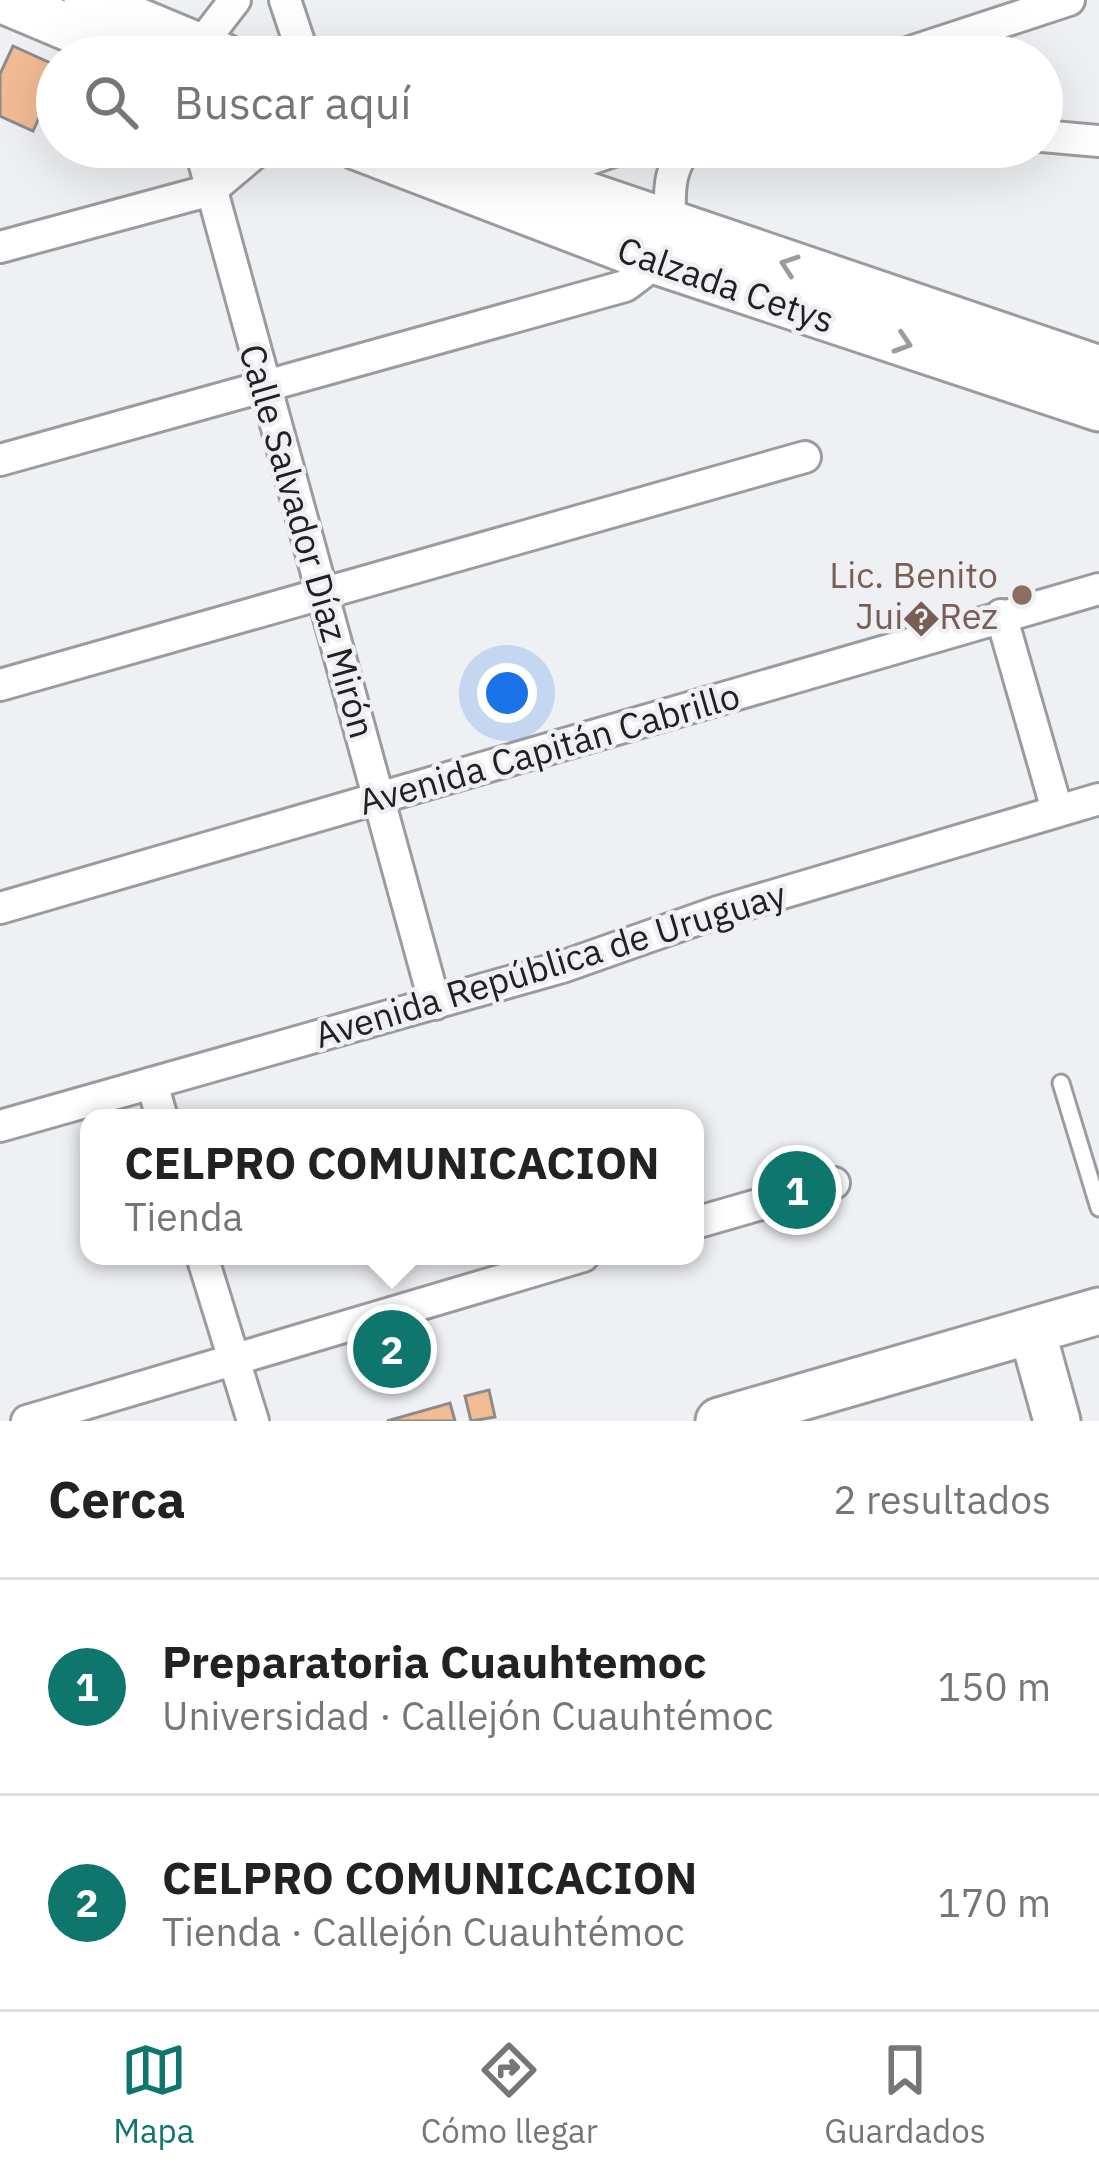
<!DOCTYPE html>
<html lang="es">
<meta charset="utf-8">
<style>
:root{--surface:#fff;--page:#f6f6f6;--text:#222;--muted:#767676;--line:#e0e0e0;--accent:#0f766e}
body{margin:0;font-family:"IBM Plex Sans",sans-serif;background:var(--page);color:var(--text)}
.you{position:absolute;left:507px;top:693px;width:42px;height:42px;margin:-30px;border:9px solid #fff;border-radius:50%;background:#1a73e8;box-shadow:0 0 0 18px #1a73e833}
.badge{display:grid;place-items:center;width:78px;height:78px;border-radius:50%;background:var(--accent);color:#fff;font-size:39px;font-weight:700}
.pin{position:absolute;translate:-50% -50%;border:6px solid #fff;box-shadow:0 3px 12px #0006}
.popup{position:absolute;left:80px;top:1109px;width:624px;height:156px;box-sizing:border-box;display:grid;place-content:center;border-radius:24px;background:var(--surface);filter:drop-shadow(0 3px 9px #0005);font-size:39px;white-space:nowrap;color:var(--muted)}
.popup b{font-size:45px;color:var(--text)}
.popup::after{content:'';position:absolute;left:50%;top:100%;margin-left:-24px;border:24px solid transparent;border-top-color:var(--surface)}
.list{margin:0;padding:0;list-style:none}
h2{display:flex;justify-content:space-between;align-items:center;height:156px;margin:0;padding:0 48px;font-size:51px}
h2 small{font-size:39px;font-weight:400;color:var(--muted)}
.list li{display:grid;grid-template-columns:78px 1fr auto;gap:36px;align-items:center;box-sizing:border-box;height:216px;padding:0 48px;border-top:3px solid var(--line)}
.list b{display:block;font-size:45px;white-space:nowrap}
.list p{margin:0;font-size:39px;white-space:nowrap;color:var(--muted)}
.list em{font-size:39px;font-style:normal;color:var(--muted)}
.icon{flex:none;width:66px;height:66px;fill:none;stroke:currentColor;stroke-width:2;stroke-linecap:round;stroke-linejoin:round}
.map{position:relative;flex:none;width:1099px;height:1421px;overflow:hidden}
.search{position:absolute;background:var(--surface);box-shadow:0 12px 48px #0002;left:36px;right:36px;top:36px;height:132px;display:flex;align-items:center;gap:30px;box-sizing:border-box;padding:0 42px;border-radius:66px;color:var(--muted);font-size:45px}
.sheet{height:588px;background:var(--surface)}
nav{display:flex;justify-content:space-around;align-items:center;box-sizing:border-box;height:168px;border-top:3px solid var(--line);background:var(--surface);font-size:33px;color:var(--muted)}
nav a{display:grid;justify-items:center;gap:6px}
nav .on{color:var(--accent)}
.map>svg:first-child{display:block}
.building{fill:#f1bb94;stroke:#8e8c8a;stroke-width:3}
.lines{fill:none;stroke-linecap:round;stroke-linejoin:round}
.lane-casing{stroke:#9b9c9e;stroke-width:21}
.street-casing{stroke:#9b9c9e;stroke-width:36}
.secondary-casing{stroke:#9b9c9e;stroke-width:51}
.lane{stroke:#fff;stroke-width:15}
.street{stroke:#fff;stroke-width:30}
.secondary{stroke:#fff;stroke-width:45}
.oneway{stroke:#9b9b9c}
.education-dot{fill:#8d6e63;stroke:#eff0f3;stroke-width:4.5}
.labels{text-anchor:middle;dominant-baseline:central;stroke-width:9;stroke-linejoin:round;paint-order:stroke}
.street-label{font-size:36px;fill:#212122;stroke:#eff0f3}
.education-label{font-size:36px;fill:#785e54;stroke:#eff0f3;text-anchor:end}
</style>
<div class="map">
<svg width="1099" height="1421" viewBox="0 0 1099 1421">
<rect width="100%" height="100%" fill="#eff0f3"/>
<g class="building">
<polygon points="13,46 57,66 57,78 33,131 0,116 0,74"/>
<polygon points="410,1336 418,1359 387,1368 380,1343"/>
<polygon points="489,1390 495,1417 471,1421 465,1396"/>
<polygon points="450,1403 455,1421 387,1421"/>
</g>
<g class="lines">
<defs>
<polyline id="lane" points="1061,1083 1099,1208"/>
<g id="street">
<polyline points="285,0 304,57"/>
<polyline points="191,57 235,0"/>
<polyline points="895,57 1069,0"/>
<polyline points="1042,136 1099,141"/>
<polyline points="200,147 435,1004"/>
<polyline points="534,178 625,147"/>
<polyline points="0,247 211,190 262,147"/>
<path d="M 0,460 L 625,286 C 634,279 647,271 654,262 C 686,224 653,189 687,147"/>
<polyline points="1001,615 1057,810"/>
<polyline points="0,685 805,457"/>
<polyline points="0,908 1099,589"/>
<polyline points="152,1083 162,1118"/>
<polyline points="0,1126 562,967 718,912 1099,799"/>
<polyline points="695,1223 834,1183"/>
<polyline points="202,1256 253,1421"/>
<polyline points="27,1421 583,1256"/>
</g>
<g id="secondary">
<polyline points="3,0 138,57"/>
<polyline points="87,0 224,57"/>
<polyline points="358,147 656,261 1099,408"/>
<polyline points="445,147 1099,369"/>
<polyline points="1032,1331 1057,1421"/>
<polyline points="719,1421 1099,1311"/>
</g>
</defs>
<use href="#lane" class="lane-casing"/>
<use href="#street" class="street-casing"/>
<use href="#secondary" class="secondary-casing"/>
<use href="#lane" class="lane"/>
<use href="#street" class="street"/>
<use href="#secondary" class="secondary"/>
</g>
<defs><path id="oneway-chevron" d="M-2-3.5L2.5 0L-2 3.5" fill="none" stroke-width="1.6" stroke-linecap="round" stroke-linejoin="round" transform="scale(3)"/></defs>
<g class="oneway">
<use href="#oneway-chevron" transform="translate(789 265) rotate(-161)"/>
<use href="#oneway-chevron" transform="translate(903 343) rotate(18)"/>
</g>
<circle class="education-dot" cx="1022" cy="595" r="12"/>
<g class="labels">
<g class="street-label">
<text transform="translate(726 284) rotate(19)">Calzada Cetys</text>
<text transform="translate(308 541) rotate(74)">Calle Salvador Díaz Mirón</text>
<text transform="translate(549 748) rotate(-16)">Avenida Capitán Cabrillo</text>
<text transform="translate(550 964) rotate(-17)">Avenida República de Uruguay</text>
</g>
<g class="education-label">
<text x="998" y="574">Lic. Benito<tspan x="998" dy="41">Jui�Rez</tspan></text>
</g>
</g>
</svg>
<div class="you"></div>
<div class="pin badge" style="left:797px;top:1190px">1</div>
<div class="pin badge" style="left:392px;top:1349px">2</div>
<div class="popup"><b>CELPRO COMUNICACION</b>Tienda</div>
<div class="search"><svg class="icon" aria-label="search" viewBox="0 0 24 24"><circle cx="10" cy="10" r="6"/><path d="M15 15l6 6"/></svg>Buscar aquí</div>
</div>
<section class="sheet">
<h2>Cerca<small>2 resultados</small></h2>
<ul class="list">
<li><span class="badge">1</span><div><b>Preparatoria Cuauhtemoc</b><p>Universidad · Callejón Cuauhtémoc</p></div><em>150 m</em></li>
<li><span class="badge">2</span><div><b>CELPRO COMUNICACION</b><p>Tienda · Callejón Cuauhtémoc</p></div><em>170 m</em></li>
</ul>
</section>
<nav>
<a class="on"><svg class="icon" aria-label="map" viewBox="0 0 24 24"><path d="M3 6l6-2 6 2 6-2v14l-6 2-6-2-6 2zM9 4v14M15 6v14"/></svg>Mapa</a>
<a><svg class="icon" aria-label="directions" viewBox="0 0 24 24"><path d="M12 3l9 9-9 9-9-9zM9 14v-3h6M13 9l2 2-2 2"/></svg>Cómo llegar</a>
<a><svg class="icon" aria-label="saved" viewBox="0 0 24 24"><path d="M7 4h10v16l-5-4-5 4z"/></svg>Guardados</a>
</nav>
